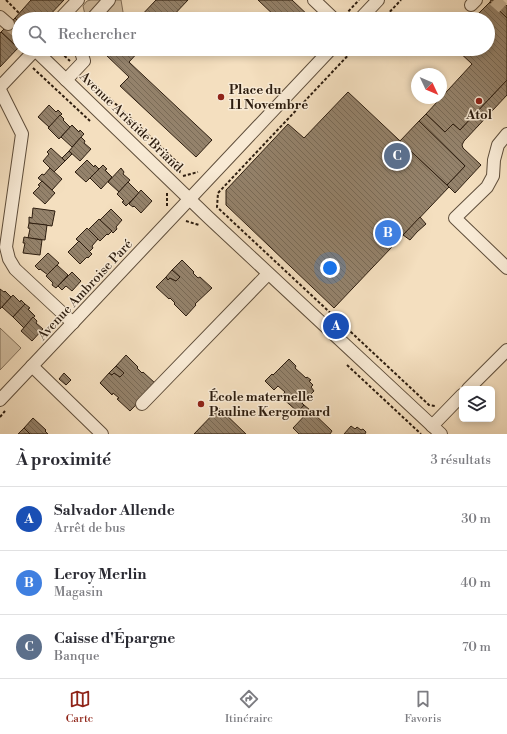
<!DOCTYPE html>
<html lang="fr">
<meta charset="utf-8">
<style>
:root{--surface:#fff;--page:#f7f7f7;--text:#2b2b33;--muted:#7c7c81;--line:#e1e1e2;--accent:#8f2418}
body{margin:0;font-family:"Libre Bodoni",serif;background:var(--page);color:var(--text)}
.controls{position:absolute;right:12px;bottom:12px;display:grid;overflow:hidden;border-radius:6px;box-shadow:0 2px 6px #0003}
.controls button{width:36px;height:36px;display:grid;place-items:center;padding:0;border:0;border-bottom:1px solid var(--line);background:var(--surface);color:var(--text);font:20px sans-serif}
.compass{position:absolute;left:411px;top:68px;width:36px;height:36px;border-radius:50%;background:var(--surface);box-shadow:0 2px 6px #0003;rotate:134deg}
.you{position:absolute;left:330px;top:268px;width:14px;height:14px;margin:-10px;border:3px solid #fff;border-radius:50%;background:#1a73e8;box-shadow:0 0 0 6px #1a73e833}
.badge{display:grid;place-items:center;width:26px;height:26px;border-radius:50%;background:var(--accent);color:#fff;font-size:13px;font-weight:700}
.pin{position:absolute;translate:-50% -50%;border:2px solid #fff;box-shadow:0 1px 4px #0006}
.list{margin:0;padding:0;list-style:none}
h2{display:flex;justify-content:space-between;align-items:center;height:52px;margin:0;padding:0 16px;font-size:17px}
h2 small{font-size:13px;font-weight:400;color:var(--muted)}
.list li{display:grid;grid-template-columns:26px 1fr auto;gap:12px;align-items:center;box-sizing:border-box;height:64px;padding:0 16px;border-top:1px solid var(--line)}
.list b{display:block;font-size:15px;white-space:nowrap}
.list p{margin:0;font-size:13px;white-space:nowrap;color:var(--muted)}
.list em{font-size:13px;font-style:normal;color:var(--muted)}
.icon{flex:none;width:22px;height:22px;fill:none;stroke:currentColor;stroke-width:2;stroke-linecap:round;stroke-linejoin:round}
.map{position:relative;flex:none;width:507px;height:434px;overflow:hidden}
.search{position:absolute;background:var(--surface);box-shadow:0 2px 6px #0003;left:12px;right:12px;top:12px;height:44px;display:flex;align-items:center;gap:10px;box-sizing:border-box;padding:0 14px;border-radius:22px;color:var(--muted);font-size:15px}
.sheet{height:244px;background:var(--surface)}
nav{display:flex;justify-content:space-around;align-items:center;box-sizing:border-box;height:56px;border-top:1px solid var(--line);background:var(--surface);font-size:11px;color:var(--muted)}
nav a{display:grid;justify-items:center;gap:2px}
nav .on{color:var(--accent)}
.map>svg:first-child{display:block}
.park{fill:#d2bea1;stroke:#806e58}
.building{fill:url(#building-back-hatch);stroke:#2d1d0f}
.lines{fill:none;stroke-linecap:round;stroke-linejoin:round}
.minor-tunnel{stroke:#ccb89c;stroke-width:12;stroke-dasharray:12 6;stroke-linecap:butt}
.minor-casing{stroke:#5f4e3b;stroke-width:14}
.path{stroke:#2d1d0f;stroke-width:2;stroke-dasharray:3 2;stroke-linecap:butt}
.minor{stroke:#f8ead5;stroke-width:12}
.poi-dot{fill:#8f2418;stroke:#f8ead5;stroke-width:1.5}
.labels{text-anchor:middle;dominant-baseline:central;stroke-width:3;stroke-linejoin:round;paint-order:stroke}
.poi-label{font-size:13px;font-weight:bold;fill:#2d1d0f;stroke:#f8ead5;text-anchor:start}
.street-label{font-size:13px;fill:#2d1d0f;stroke:#f8ead5}
</style>
<div class="map">
<svg width="507" height="434" viewBox="0 0 507 434">
<defs>
<pattern id="building-back-hatch" width="6" height="6" patternUnits="userSpaceOnUse"><rect width="6" height="6" fill="#94826b"/><path d="M-1 5l2 2M0 0l6 6M5-1l2 2" fill="none" stroke="#796a56"/></pattern>
</defs>
<rect width="100%" height="100%" fill="#f4dfbf"/>
<filter id="stains"><feTurbulence type="fractalNoise" baseFrequency=".005" numOctaves="4"/><feColorMatrix values="0 0 0 0 .2 0 0 0 0 .09 0 0 0 0 .02 0 0 0 .5 -.17"/></filter>
<radialGradient id="worn" r=".72"><stop offset=".6" stop-color="#630" stop-opacity="0"/><stop offset="1" stop-color="#630" stop-opacity=".3"/></radialGradient>
<g class="park">
<polygon points="91,0 121,0 123,12 116,19 86,19 83,6 87,1"/>
<polygon points="0,328 21,348 0,370"/>
</g>
<g class="building">
<polygon points="31,0 64,0 46,19 19,19 19,22 15,18"/>
<polygon points="156,0 188,0 170,19 138,19"/>
<polygon points="258,0 292,0 312,19 278,19"/>
<polygon points="491,0 501,0 507,6 507,18 490,2"/>
<polygon points="490,2 507,18 507,80 460,130 453,124 445,132 426,114 472,64 456,49 488,49 488,19 473,19"/>
<polygon points="15,18 19,22 18,48 1,32"/>
<polygon points="1,32 18,48 0,67 0,33"/>
<polygon points="109,49 141,49 129,62 212,140 196,157 120,86 129,77 105,54"/>
<polygon points="507,80 507,95 464,141 462,145 463,148 481,165 455,193 447,185 465,166 419,121 426,114 445,132 453,124 460,130"/>
<polygon points="348,92 449,187 334,308 226,205 226,190 288,124 304,138"/>
<polygon points="49,105 56,112 58,110 62,114 49,127 38,117"/>
<polygon points="60,115 64,119 63,120 70,127 59,139 48,128"/>
<polygon points="419,121 465,166 447,185 400,141"/>
<polygon points="72,125 79,132 80,130 84,134 72,147 61,137"/>
<polygon points="81,137 85,141 84,143 91,149 80,161 69,151"/>
<polygon points="51,148 65,161 54,172 43,161 49,154 47,152"/>
<polygon points="69,151 72,154 65,161 62,158"/>
<polygon points="87,160 94,167 95,165 99,169 86,182 75,172"/>
<polygon points="103,165 107,169 105,170 112,177 101,189 90,178"/>
<polygon points="50,168 62,179 52,190 38,178 42,174 44,175"/>
<polygon points="121,168 124,172 123,174 130,180 119,192 108,182"/>
<polygon points="42,181 55,193 45,204 33,193 40,186 38,185"/>
<polygon points="128,182 139,193 126,206 122,202 124,201 117,194"/>
<polygon points="141,190 152,201 141,213 134,206 133,207 129,204"/>
<polygon points="33,208 55,211 52,226 29,223 29,217 32,218"/>
<polygon points="111,209 122,220 116,227 117,229 113,233 100,220"/>
<polygon points="420,217 426,224 417,232 410,240 403,235"/>
<polygon points="99,219 112,231 108,235 107,234 100,241 88,230"/>
<polygon points="29,223 47,225 45,240 28,238 30,229 28,228"/>
<polygon points="87,228 98,239 92,246 93,248 89,252 76,239"/>
<polygon points="24,237 42,240 40,255 23,253 25,243 23,243"/>
<polygon points="79,241 92,254 88,258 87,257 80,264 68,252"/>
<polygon points="48,253 59,263 48,275 40,269 39,270 35,266"/>
<polygon points="182,260 194,272 193,273 198,278 200,277 212,288 195,304 196,305 186,316 174,304 175,303 170,298 169,299 156,287 166,277 168,280 170,278 176,281 180,277 172,270"/>
<polygon points="57,265 68,275 56,288 52,285 53,283 46,276"/>
<polygon points="172,270 180,277 176,281 170,278 168,280 166,277"/>
<polygon points="72,272 81,281 72,291 66,286 62,290 58,286"/>
<polygon points="0,289 4,292 5,291 11,297 0,309"/>
<polygon points="13,295 20,302 21,300 25,304 13,317 2,307"/>
<polygon points="25,304 30,308 28,309 35,316 24,328 13,317"/>
<polygon points="33,317 37,321 36,323 43,329 32,341 21,331"/>
<polygon points="126,355 138,367 137,368 142,373 143,372 156,384 130,411 117,399 119,398 113,393 112,395 100,383 109,373 112,375 114,373 120,377 124,373 116,366"/>
<polygon points="289,359 296,366 295,368 306,378 307,377 311,380 309,381 313,385 311,387 314,391 302,403 304,405 298,412 281,397 285,392 278,386 274,390 265,381 272,374 273,375"/>
<polygon points="116,366 124,373 120,377 114,373 112,375 109,373"/>
<polygon points="64,373 71,380 66,385 59,379"/>
<polygon points="304,405 310,410 303,418 298,412"/>
<polygon points="219,408 246,434 194,434"/>
<polygon points="310,410 332,431 330,434 299,434 293,428"/>
<polygon points="33,418 46,430 45,431 48,434 30,434 24,428"/>
<polygon points="351,426 355,429 357,427 361,430 363,429 366,432 365,434 344,434"/>
<polygon points="24,428 30,434 18,434"/>
</g>
<g class="lines">
<g class="minor-tunnel">
<polyline points="494,0 507,12"/>
<polyline points="8,24 19,34"/>
</g>
<defs>
<g id="minor">
<polyline points="314,0 334,19"/>
<polyline points="471,5 476,0"/>
<polyline points="0,17 8,24"/>
<polyline points="60,19 78,0"/>
<polyline points="92,19 109,0"/>
<polyline points="360,19 378,0"/>
<polyline points="34,49 208,217 441,434"/>
<polyline points="66,80 84,61 80,49"/>
<polyline points="0,87 35,50"/>
<polyline points="0,90 22,134 6,247 9,259 15,269 73,323"/>
<polyline points="507,134 498,145 494,160 493,176 487,187 455,218 507,268"/>
<polyline points="32,366 102,434"/>
<polyline points="468,389 507,350"/>
<polyline points="0,400 331,49"/>
<polyline points="142,404 268,274"/>
<polyline points="432,426 462,395"/>
</g>
</defs>
<use href="#minor" class="minor-casing"/>
<g class="path">
<polyline points="6,0 19,13"/>
<polyline points="345,15 359,0"/>
<polyline points="383,19 401,0"/>
<polyline points="57,49 70,61"/>
<polyline points="354,49 218,193 217,207 429,405 435,406"/>
<polyline points="33,68 90,121"/>
<polyline points="86,76 181,166 179,174"/>
<polyline points="183,176 198,172"/>
<polyline points="167,193 167,206"/>
<polyline points="186,221 199,225"/>
<polyline points="347,365 421,434"/>
<polyline points="0,417 5,411"/>
</g>
<use href="#minor" class="minor"/>
</g>
<g class="poi-dot">
<circle cx="221" cy="97" r="4"/>
<circle cx="479" cy="101" r="4"/>
<circle cx="201" cy="404" r="4"/>
</g>
<g class="labels">
<g class="poi-label">
<text x="229" y="90">Place du<tspan x="229" dy="15">11 Novembre</tspan></text>
<text x="479" y="115" text-anchor="middle">Atol</text>
<text x="209" y="397">École maternelle<tspan x="209" dy="15">Pauline Kergomard</tspan></text>
</g>
<g class="street-label">
<text transform="translate(131 122) rotate(44)">Avenue Aristide Briand</text>
<text transform="translate(85 290) rotate(-47)">Avenue Ambroise Paré</text>
</g>
</g>
<rect width="100%" height="100%" filter="url(#stains)"/>
<rect width="100%" height="100%" fill="url(#worn)"/>
</svg>
<div class="controls">
<button><svg class="icon" aria-label="layers" viewBox="0 0 24 24"><path d="M12 4l9 5-9 5-9-5zM3 14l9 5 9-5"/></svg></button>
</div>
<svg class="compass" viewBox="-18 -18 36 36"><path d="M0-13l5 13h-10z" fill="#e53935"/><path d="M0 13l5-13h-10z" fill="#7c7c81"/></svg>
<div class="you"></div>
<div class="pin badge" style="left:336px;top:326px;background:#1a4fb4">A</div>
<div class="pin badge" style="left:388px;top:233px;background:#3f7fe0">B</div>
<div class="pin badge" style="left:397px;top:156px;background:#5c6f8a">C</div>
<div class="search"><svg class="icon" aria-label="search" viewBox="0 0 24 24"><circle cx="10" cy="10" r="6"/><path d="M15 15l6 6"/></svg>Rechercher</div>
</div>
<section class="sheet">
<h2>À proximité<small>3 résultats</small></h2>
<ul class="list">
<li><span class="badge" style="background:#1a4fb4">A</span><div><b>Salvador Allende</b><p>Arrêt de bus</p></div><em>30 m</em></li>
<li><span class="badge" style="background:#3f7fe0">B</span><div><b>Leroy Merlin</b><p>Magasin</p></div><em>40 m</em></li>
<li><span class="badge" style="background:#5c6f8a">C</span><div><b>Caisse d'Épargne</b><p>Banque</p></div><em>70 m</em></li>
</ul>
</section>
<nav>
<a class="on"><svg class="icon" aria-label="map" viewBox="0 0 24 24"><path d="M3 6l6-2 6 2 6-2v14l-6 2-6-2-6 2zM9 4v14M15 6v14"/></svg>Carte</a>
<a><svg class="icon" aria-label="directions" viewBox="0 0 24 24"><path d="M12 3l9 9-9 9-9-9zM9 14v-3h6M13 9l2 2-2 2"/></svg>Itinéraire</a>
<a><svg class="icon" aria-label="saved" viewBox="0 0 24 24"><path d="M7 4h10v16l-5-4-5 4z"/></svg>Favoris</a>
</nav>
